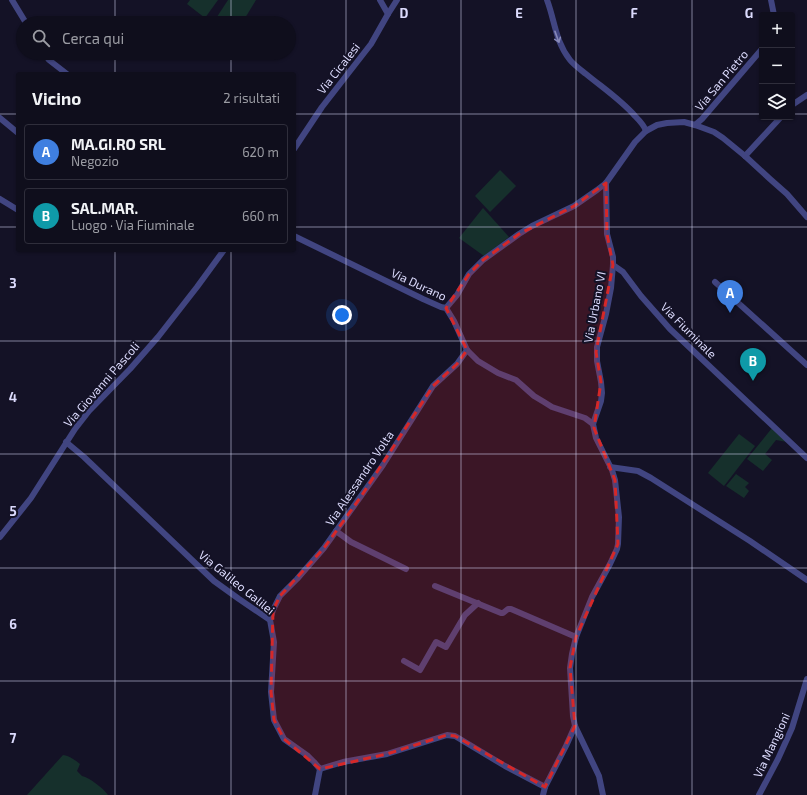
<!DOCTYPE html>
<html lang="it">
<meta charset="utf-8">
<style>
:root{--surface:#0f0e1c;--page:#1d1c29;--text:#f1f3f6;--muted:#9b9ca3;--line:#2f2e3b;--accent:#0f766e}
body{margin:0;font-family:"Exo 2",sans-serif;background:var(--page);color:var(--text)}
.controls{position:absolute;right:12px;top:12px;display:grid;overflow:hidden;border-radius:4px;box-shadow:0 1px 3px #0004}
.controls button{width:36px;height:36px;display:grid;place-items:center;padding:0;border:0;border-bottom:1px solid var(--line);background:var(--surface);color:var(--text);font:20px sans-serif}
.you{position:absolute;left:342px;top:315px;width:14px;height:14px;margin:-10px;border:3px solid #fff;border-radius:50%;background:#1a73e8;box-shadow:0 0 0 6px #1a73e833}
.badge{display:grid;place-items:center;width:26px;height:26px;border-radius:50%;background:var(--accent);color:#fff;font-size:13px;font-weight:700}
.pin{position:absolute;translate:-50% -33px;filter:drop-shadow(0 1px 2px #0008)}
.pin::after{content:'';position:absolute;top:21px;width:14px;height:12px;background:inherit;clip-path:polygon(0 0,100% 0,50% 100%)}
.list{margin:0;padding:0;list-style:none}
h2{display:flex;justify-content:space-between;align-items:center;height:52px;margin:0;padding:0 16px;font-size:17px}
h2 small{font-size:13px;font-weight:400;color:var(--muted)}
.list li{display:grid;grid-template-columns:26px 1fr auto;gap:12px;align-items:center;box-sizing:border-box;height:56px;margin:0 8px 8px;padding:0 8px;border:1px solid var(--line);border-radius:4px}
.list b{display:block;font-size:15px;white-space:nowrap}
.list p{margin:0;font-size:13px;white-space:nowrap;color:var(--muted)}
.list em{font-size:13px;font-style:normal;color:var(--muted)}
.icon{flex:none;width:22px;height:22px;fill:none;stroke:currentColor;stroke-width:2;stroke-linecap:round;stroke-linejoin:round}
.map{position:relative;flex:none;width:807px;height:795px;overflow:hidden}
.search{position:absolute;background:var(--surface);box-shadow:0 1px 3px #0004;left:16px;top:16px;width:280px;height:44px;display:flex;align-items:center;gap:10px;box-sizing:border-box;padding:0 14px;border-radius:22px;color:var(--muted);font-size:15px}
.panel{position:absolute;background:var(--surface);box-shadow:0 1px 3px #0004;left:16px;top:72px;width:280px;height:180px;border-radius:4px}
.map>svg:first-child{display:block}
.green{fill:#16302c}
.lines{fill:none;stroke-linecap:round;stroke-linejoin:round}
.minor{stroke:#414581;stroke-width:6}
.oneway{stroke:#8688b8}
.marked{fill:#d62828;fill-opacity:0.2;stroke:#d62828;stroke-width:3;stroke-dasharray:8 5;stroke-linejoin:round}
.grid{fill:none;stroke:#dbdafc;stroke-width:1;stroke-opacity:0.55}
.labels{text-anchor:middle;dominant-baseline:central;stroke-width:4;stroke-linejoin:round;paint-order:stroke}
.street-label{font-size:12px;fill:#dbdafc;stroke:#141226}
.grid-label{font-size:13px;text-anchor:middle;font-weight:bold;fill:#dbdafc;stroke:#141226;stroke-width:4;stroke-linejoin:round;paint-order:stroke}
</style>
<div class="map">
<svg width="807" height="795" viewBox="0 0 807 795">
<rect width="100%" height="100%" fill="#141226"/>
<g class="green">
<polygon points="190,0 218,0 205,18 187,4"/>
<polygon points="228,0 256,0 242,23 213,23"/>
<polygon points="500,170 516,186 490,212 475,196"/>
<polygon points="483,208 509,237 484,256 459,238"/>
<polygon points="772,428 787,442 776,440 765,454 772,460 763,471 747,459"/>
<polygon points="739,434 755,446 724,486 708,473"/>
<polygon points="736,474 749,483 745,487 749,491 744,498 726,486"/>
<path d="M 63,755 C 70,756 75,760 80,764 L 77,771 L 82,776 C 90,778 103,788 108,795 L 27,795 Z"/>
</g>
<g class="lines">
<g class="minor">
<polyline points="12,0 26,23"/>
<path d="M 547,0 C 555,21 555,41 570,60 C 574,65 581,70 586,74 C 603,88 621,100 635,116 C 640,121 644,125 646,131"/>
<polyline points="771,0 774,15"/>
<polyline points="388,14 397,0"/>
<polyline points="44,53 49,60 67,74"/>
<polyline points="792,105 807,95"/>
<polyline points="0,118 18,133"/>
<polyline points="695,125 702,119 762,49"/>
<polyline points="294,149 322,107 371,44 388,14 380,0"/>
<polyline points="745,156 781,117"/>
<polyline points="0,199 18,210"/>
<polyline points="294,236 423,299 441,307 446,308 454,321 467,350 478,361 498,373 516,380 534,396 544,402 552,407 585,418 593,424"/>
<polyline points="613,265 623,272 641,296 670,329 807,458"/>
<polyline points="715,282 807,365"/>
<polyline points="446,308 457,295 469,274 483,260 519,234 532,226 574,206 597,190 606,183 635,142 646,131 657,125 667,123 684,122 695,125 714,132 723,138 745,156 770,179 787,194 807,217"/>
<polyline points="66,442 84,457 214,581 239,599 270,620 274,642 271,692 274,720 284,739 308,756 314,762 320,769 343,762 387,754 447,735 455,736 505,766 545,787"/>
<polyline points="610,467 638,471 651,478 750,541 807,580"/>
<polyline points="336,531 351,542 406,569"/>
<polyline points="0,537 31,498 75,429 89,411 130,369 158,337 197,287 224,250"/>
<polyline points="435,586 501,613 503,613 508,609 511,609 576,637"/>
<polyline points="270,620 273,610 280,596 297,579 324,548 383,465 433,386 457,364 467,350"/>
<polyline points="404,661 420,670 436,642 446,647 465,615 478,603"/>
<polyline points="315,795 320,769"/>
<polyline points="543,795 545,787 566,746 575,726"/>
<polyline points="603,795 599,776 575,726 573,716 570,668 572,654 576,637 592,597 610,564 617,549 618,544 619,517 615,480 612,470 596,438 593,424 601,401 602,393 601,382 597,361 597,347 606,314 611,288 613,265 613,257 607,234 606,183"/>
<polyline points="759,795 778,759 792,728 807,679"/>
</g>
</g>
<defs><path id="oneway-shaft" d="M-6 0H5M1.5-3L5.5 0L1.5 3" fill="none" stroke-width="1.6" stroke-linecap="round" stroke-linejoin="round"/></defs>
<use class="oneway" href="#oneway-shaft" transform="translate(557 37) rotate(70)"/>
<path class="marked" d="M 606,183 L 607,234 L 613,265 L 596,352 L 601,382 L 594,428 L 615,480 L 618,544 L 576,637 L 570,668 L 575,726 L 545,787 L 455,736 L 447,735 L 387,754 L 320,769 L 284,739 L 274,720 L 271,692 L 273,610 L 280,596 L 324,548 L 360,498 L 433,386 L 457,364 L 467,350 L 446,308 L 469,274 L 483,260 L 519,234 L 574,206 Z"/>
<path class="grid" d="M 115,0 L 115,23M 231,0 L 231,23M 346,0 L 346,795M 461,0 L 461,795M 576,0 L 576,795M 692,0 L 692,795M 115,53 L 115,74M 231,53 L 231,74M 0,114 L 18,114M 294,114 L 762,114M 792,114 L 807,114M 0,227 L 18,227M 294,227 L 807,227M 115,250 L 115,795M 231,250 L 231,795M 0,341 L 807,341M 0,454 L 807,454M 0,568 L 807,568M 0,681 L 807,681"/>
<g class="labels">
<g class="street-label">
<text transform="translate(338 68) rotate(-52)">Via Cicalesi</text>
<text transform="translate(721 80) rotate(-50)">Via San Pietro</text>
<text transform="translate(419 284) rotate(25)">Via Durano</text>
<text transform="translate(594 307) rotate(-79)">Via Urbano VI</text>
<text transform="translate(689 330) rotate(45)">Via Fiuminale</text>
<text transform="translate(101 384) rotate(-49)">Via Giovanni Pascoli</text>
<text transform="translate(359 478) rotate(-56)">Via Alessandro Volta</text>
<text transform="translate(237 582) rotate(39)">Via Galileo Galilei</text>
<text transform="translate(771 745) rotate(-65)">Via Mangioni</text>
</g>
</g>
<g class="grid-label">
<text x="404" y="18">D</text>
<text x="519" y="18">E</text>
<text x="634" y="18">F</text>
<text x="749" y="18">G</text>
<text x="13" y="288">3</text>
<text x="13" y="402">4</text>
<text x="13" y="516">5</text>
<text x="13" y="629">6</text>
<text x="13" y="743">7</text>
</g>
</svg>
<div class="controls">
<button>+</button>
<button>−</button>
<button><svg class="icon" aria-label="layers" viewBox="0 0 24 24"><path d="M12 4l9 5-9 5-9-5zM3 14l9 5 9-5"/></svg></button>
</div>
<div class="you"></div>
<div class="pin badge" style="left:730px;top:313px;background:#3f7fe0">A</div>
<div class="pin badge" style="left:753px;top:381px;background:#0f9aa8">B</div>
<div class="search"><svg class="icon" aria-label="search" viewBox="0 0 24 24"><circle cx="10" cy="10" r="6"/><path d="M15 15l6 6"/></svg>Cerca qui</div>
<section class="panel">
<h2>Vicino<small>2 risultati</small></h2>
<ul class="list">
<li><span class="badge" style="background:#3f7fe0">A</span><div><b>MA.GI.RO SRL</b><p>Negozio</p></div><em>620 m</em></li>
<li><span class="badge" style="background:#0f9aa8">B</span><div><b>SAL.MAR.</b><p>Luogo · Via Fiuminale</p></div><em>660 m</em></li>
</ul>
</section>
</div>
